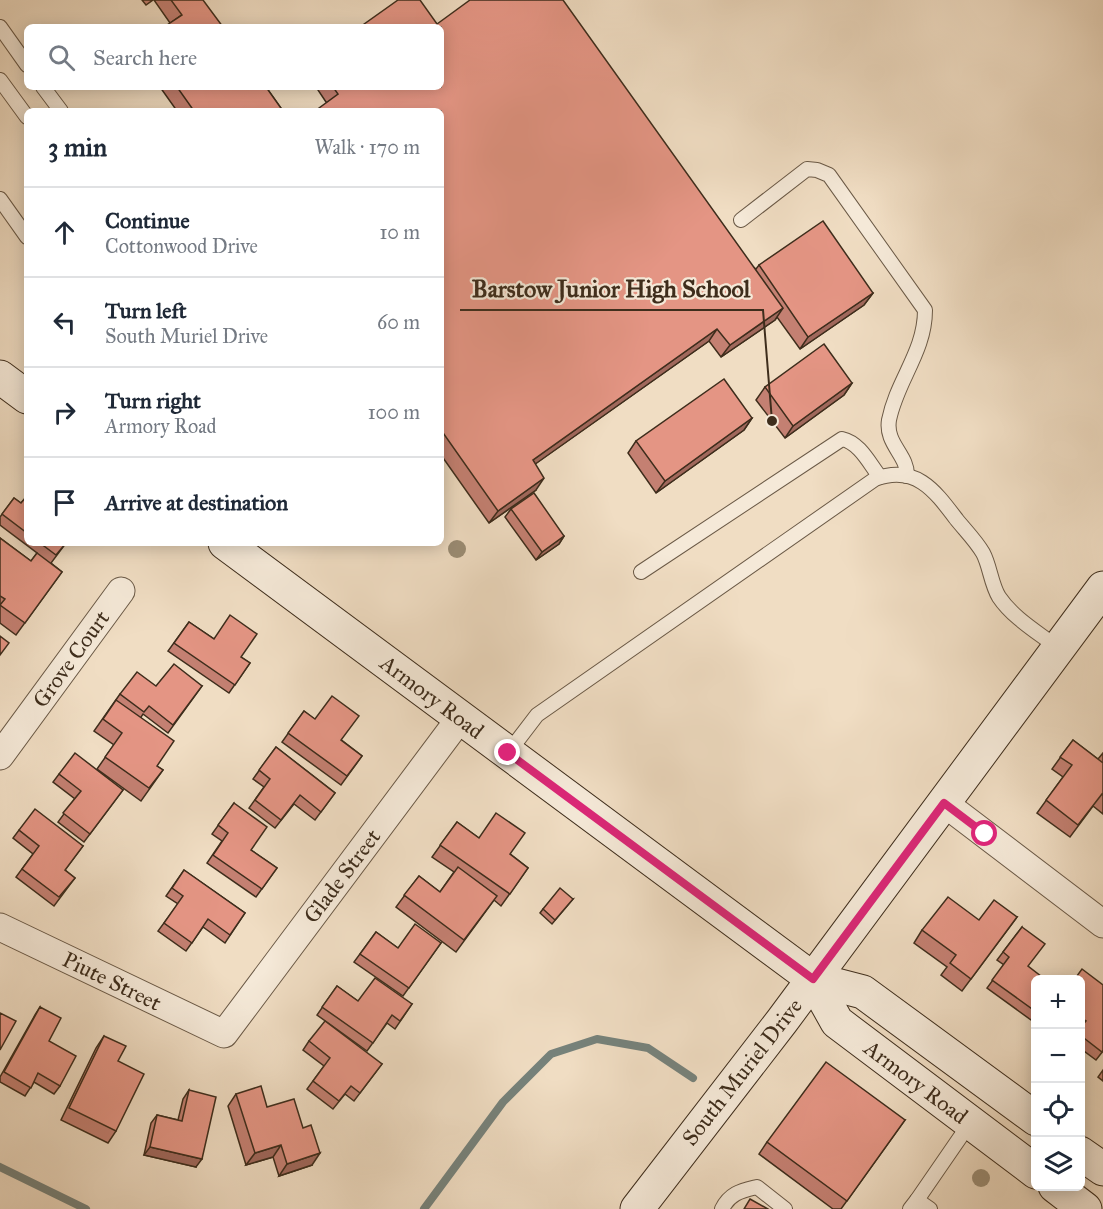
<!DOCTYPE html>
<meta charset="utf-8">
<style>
:root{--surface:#fff;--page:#f2f2f3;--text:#1f2937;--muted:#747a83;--line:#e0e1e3}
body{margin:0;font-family:"IM FELL Great Primer",serif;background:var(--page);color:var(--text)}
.controls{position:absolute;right:18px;bottom:18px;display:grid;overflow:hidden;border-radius:9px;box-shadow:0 3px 15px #0003}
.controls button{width:54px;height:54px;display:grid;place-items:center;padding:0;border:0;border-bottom:2px solid var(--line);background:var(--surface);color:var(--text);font:30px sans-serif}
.stop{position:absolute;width:18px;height:18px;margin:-14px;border:4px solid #db2777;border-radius:50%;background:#fff}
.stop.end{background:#db2777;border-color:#fff;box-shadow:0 2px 6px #0008}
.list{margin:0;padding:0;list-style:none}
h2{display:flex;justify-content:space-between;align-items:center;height:78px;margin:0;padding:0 24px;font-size:26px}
h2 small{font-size:20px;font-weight:400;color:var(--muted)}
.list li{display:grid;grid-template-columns:39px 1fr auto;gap:18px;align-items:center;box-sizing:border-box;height:90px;padding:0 24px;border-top:2px solid var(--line)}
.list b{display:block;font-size:22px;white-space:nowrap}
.list p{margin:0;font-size:20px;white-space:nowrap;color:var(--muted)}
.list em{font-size:20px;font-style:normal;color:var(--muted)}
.icon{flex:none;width:33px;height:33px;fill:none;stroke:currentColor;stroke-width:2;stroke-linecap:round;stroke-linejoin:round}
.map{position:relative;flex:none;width:1103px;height:1209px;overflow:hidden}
.search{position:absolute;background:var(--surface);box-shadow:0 3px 15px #0003;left:24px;top:24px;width:420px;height:66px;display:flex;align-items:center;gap:15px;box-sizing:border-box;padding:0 21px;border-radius:9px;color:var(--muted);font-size:22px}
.panel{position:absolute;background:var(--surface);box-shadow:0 3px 15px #0003;left:24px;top:108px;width:420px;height:438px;border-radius:9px}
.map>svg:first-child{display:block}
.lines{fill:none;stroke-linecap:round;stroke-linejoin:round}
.stream{stroke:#76827b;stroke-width:8}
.lane-casing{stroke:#6a5946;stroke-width:16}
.street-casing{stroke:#6a5946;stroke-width:29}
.secondary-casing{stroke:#3e2d1c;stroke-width:35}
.lane{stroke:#f5e9d8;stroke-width:14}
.street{stroke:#f5e9d8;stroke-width:27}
.secondary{stroke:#f5e9d8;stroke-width:33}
.tree{fill:#9b8d75}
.wall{fill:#c48072;stroke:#3e2d1c;stroke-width:1.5}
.shaded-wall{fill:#a0685c;stroke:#3e2d1c;stroke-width:1.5}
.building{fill:#e49584;stroke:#3e2d1c;stroke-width:1.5}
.route{stroke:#db2777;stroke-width:8}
.labels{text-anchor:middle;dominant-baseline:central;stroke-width:4.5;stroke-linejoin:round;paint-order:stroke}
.street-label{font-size:22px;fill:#3e2d1c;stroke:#f5e9d8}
.leader{fill:none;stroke:#3e2d1c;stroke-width:2}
.callout-dot{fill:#3e2d1c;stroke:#f5e9d8;stroke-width:2}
.callout-label{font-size:24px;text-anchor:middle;font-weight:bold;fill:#3e2d1c;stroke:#f5e9d8;stroke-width:4.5;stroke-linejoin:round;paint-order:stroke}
</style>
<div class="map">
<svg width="1103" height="1209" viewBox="0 0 1103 1209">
<rect width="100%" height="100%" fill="#f0ddc3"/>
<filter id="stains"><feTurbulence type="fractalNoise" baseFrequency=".00333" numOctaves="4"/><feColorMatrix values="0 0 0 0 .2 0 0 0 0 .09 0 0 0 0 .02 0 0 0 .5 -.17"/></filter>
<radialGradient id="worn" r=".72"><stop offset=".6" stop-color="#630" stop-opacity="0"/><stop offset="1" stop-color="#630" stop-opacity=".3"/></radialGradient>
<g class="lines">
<g class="stream">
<polyline points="0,1167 86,1209"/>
<polyline points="424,1209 503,1102 551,1054 597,1039 648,1048 693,1078"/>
</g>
<defs>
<g id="lane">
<polyline points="0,27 27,65"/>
<polyline points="0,80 27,117"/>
<polyline points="43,87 61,111"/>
<polyline points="0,199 27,237"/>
<path d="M 741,220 L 807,169 L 817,170 L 829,175 L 925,310 C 925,352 897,380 889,420 C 885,444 908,455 907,476"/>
<path d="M 641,572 L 842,439 C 860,443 869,463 880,477"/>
<path d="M 508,753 L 537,715 L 875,479 C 916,464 935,491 957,520 C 966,531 976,541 983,553 C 990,566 991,584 999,597 C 1013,618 1039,633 1058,648"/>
<polyline points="917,1200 970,1123"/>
<path d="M 722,1209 C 730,1193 741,1191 757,1187 L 785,1209"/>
<polyline points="910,1209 917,1200 930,1209"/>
</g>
<g id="street">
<polyline points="0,756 121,591"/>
<polyline points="944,803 1103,924"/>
<polyline points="0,927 224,1034 461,717"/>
</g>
<g id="secondary">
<polyline points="0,377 27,397"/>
<polyline points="225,543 813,979 863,992 1036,1119"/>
<polyline points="813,979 837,1022 1036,1172"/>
<polyline points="1080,1153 1103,1169"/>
<polyline points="1055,1186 1085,1209"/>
<polyline points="637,1209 782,1021 1103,588"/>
</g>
</defs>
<use href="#lane" class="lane-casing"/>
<use href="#street" class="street-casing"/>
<use href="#secondary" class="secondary-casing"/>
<use href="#lane" class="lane"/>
<use href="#street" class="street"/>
<use href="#secondary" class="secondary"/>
</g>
<g class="tree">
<circle cx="457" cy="549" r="9"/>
<circle cx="981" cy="1178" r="9"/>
</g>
<g class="wall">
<polygon points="142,0 153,0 146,5"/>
<polygon points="154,0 203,0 170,23"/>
<polygon points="437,24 756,269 759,265 873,293 864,305 800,349 777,317 775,320 721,357 709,341 535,464 536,490 489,523 441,455 441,111 326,102 316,87 441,87"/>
<polygon points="160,87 266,87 283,111 177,111"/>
<polygon points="852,383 844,395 785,438 756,400 765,387"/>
<polygon points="752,418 744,430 656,493 628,453 636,441"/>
<polygon points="27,496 27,543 66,543 51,563 62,572 16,635 0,623 0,538 31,561 37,553 0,525 0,517 14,498 21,503"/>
<polygon points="511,509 564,536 559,544 536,560 505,517"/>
<polygon points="189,622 250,663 229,693 168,651"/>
<polygon points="156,686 202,686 168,733 143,714 141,717 157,766 163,770 141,801 97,769 114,745 94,731 120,694"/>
<polygon points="304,711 362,756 341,785 282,742"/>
<polygon points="1073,740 1098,759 1103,753 1103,814 1093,806 1070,837 1037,813 1063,777 1052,769"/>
<polygon points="276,747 335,793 315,820 294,804 275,828 249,808 264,787 253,779"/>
<polygon points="59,774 123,790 84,842 58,822 75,799 53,782"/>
<polygon points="234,803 251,850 277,868 256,897 207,863 222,841 212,834"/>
<polygon points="457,822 479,838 510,854 528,868 501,906 494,900 456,952 396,907 419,876 440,892 454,872 432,857"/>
<polygon points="19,830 83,846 65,870 75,878 54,906 16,877 33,854 13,838"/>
<polygon points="184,870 245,913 225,943 203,927 186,951 158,931 178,904 166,896"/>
<polygon points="573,899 552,924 540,913 543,909"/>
<polygon points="1017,917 962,991 941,975 947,967 914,943 922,930 979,920"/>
<polygon points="1022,927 1028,966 1035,980 1035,1014 1031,1020 987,988 1004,965 997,960"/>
<polygon points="376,932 398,948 441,943 403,996 354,962"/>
<polygon points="1080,980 1103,1051 1096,1060 1080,1048"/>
<polygon points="337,986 358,1001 412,1004 395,1029 387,1023 367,1051 317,1015"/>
<polygon points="40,1007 60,1086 54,1094 34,1082 25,1096 0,1082 0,1077 35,1015"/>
<polygon points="104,1036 118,1061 116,1131 108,1143 61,1120 96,1048"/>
<polygon points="309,1041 382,1064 354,1101 345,1094 333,1109 307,1089 324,1066 303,1050"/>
<polygon points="1103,1070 1103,1081 1098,1077"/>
<polygon points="189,1090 196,1167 144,1155 151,1123 157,1115 178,1120 183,1099"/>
<polygon points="236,1094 267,1107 312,1165 279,1176 273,1157 246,1165 228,1106"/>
<polygon points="905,1120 841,1209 833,1209 759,1154 767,1142"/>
</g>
<g class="shaded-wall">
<polygon points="873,293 864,305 800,349 808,337"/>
<polygon points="783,308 775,320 721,357 730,345"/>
<polygon points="717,329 709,341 524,472 533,460"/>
<polygon points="852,383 844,395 785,438 793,426"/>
<polygon points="752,418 744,430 656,493 665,481"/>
<polygon points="544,478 536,490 489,523 498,511"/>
<polygon points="564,536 559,544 536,560 542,552"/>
<polygon points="281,1145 273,1157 246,1165 255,1153"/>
<polygon points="150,1147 202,1159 196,1167 144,1155"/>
<polygon points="320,1153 312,1165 279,1176 287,1164"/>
</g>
<g class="building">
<polygon points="171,0 203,0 223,27 164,27 182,15"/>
<polygon points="398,0 420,0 437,24 470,0 563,0 783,308 730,345 717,329 533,460 544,478 498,511 441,430 441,111 315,111 338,94 333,87 441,87 441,27 360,27"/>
<polygon points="177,87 266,87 283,111 194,111"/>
<polygon points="823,221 873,293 808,337 759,265"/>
<polygon points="824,344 852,383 793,426 765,387"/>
<polygon points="724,379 752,418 665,481 636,441"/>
<polygon points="534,493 564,536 542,552 511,509"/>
<polygon points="27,496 27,533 2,514 14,498 21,503"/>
<polygon points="0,538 31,561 37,553 62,572 25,623 0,605 5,599 0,596"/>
<polygon points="40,543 66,543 56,555"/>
<polygon points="230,615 257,634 241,657 250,663 235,685 174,643 189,622 214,639"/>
<polygon points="0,636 9,643 0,655"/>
<polygon points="174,664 202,686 173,725 149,706 144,712 120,694 137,672 156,686"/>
<polygon points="332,696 359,716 341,740 362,756 347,776 288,733 304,711 315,719"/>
<polygon points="116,700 174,741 157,766 163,770 149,788 105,757 122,733 103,719"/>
<polygon points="1073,740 1103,763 1103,795 1102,794 1078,825 1046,800 1072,765 1060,757"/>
<polygon points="276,747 335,793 321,812 300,795 281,820 255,800 270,779 259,770"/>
<polygon points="75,753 123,790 90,834 63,813 81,791 59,774"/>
<polygon points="234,803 267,827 251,850 277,868 262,889 213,855 228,833 218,825"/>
<polygon points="35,809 83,846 65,870 75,878 59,897 22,869 39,846 19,830"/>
<polygon points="496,813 525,833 510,854 528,868 510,894 440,845 457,822 479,838"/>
<polygon points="458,867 497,896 464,940 404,895 419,876 440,892"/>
<polygon points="184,870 245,913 230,935 208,919 192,943 164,923 183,896 172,888"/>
<polygon points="560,888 573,899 555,920 543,909"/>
<polygon points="948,897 979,920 994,900 1017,917 971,979 950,963 956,955 922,930"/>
<polygon points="415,924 441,943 409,988 360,954 376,932 398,948"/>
<polygon points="1022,927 1045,944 1028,966 1046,980 1035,980 1035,1011 992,980 1009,957 1003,952"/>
<polygon points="1082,969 1103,985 1103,1050 1102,1052 1080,1035 1080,1028 1086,1021 1080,1017 1080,980 1074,980"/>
<polygon points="375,978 412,1004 400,1021 392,1015 373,1043 322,1007 337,986 358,1001"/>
<polygon points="40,1007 61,1018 49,1041 76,1056 60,1086 38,1073 31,1088 4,1072"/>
<polygon points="0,1013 16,1021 0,1050"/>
<polygon points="325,1021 382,1064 360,1093 351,1086 339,1101 313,1081 330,1058 309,1041"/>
<polygon points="104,1036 126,1046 118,1061 144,1074 116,1131 69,1108"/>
<polygon points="826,1062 905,1120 847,1201 767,1142"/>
<polygon points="261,1086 267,1107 294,1099 303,1128 311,1125 320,1153 287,1164 281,1145 255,1153 236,1094"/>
<polygon points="189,1090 216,1097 202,1159 150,1147 157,1115 182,1121"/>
<polygon points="750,1199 768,1209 744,1209"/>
</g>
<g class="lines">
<polyline class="route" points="508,753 813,979 944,803 985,834"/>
</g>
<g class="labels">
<g class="street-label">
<text transform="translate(71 659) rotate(-54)">Grove Court</text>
<text transform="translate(432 697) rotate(37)">Armory Road</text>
<text transform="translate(342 876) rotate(-53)">Glade Street</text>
<text transform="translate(112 981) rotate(26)">Piute Street</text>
<text transform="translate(742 1072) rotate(-52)">South Muriel Drive</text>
<text transform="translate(916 1082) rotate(37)">Armory Road</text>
</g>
</g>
<path class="leader" d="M772 421L763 310H460"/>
<circle class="callout-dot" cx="772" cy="421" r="6"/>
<g class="callout-label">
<text x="611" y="297">Barstow Junior High School</text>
</g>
<rect width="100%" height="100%" filter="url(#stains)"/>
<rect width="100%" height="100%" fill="url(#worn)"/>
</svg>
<div class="controls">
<button>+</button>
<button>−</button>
<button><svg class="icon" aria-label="locate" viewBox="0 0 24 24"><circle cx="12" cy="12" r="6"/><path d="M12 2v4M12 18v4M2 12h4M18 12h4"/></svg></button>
<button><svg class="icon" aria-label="layers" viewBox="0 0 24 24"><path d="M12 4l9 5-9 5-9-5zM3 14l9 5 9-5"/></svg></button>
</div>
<div class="stop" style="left:985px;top:834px"></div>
<div class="stop end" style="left:508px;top:753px"></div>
<div class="search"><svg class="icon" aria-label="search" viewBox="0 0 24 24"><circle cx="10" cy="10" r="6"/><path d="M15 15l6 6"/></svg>Search here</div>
<section class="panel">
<h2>3 min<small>Walk · 170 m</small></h2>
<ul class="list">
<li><svg class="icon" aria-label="ahead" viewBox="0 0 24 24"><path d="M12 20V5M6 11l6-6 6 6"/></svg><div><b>Continue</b><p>Cottonwood Drive</p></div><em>10 m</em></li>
<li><svg class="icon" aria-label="left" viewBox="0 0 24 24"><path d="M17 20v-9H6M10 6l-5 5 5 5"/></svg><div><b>Turn left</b><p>South Muriel Drive</p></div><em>60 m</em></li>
<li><svg class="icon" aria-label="right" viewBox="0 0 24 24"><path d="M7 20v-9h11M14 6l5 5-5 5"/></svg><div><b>Turn right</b><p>Armory Road</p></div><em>100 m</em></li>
<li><svg class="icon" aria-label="arrive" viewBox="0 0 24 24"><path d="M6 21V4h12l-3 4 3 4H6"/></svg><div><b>Arrive at destination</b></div></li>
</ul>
</section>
</div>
